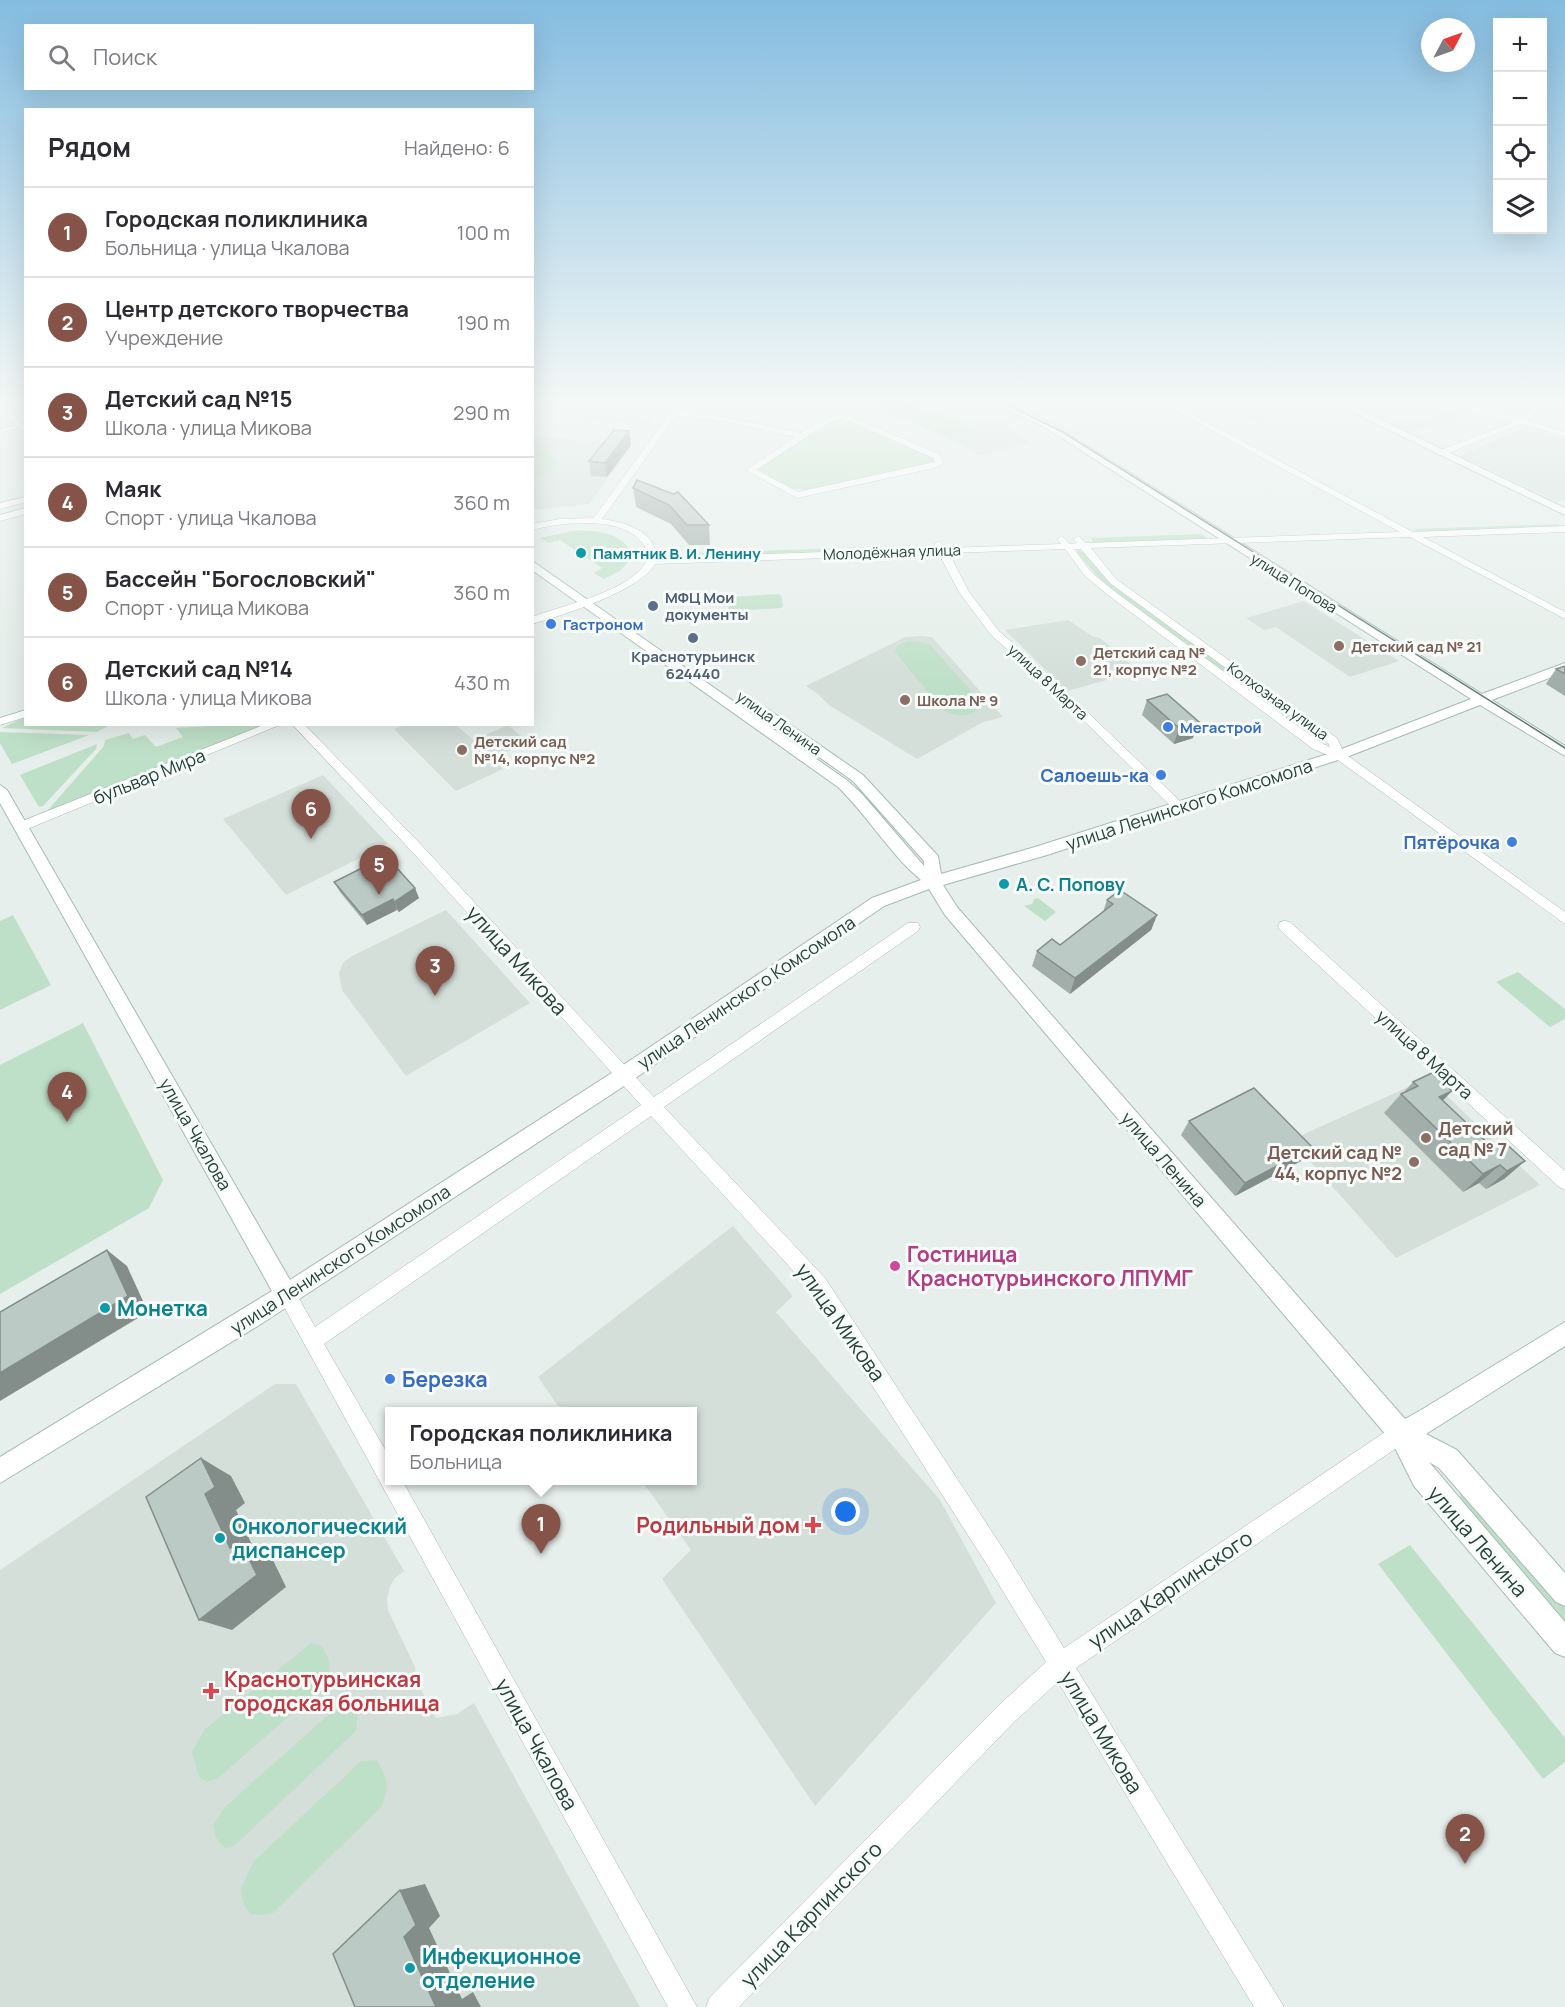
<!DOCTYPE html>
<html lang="ru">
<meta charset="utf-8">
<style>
:root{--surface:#fff;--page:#f2f2f3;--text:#2b2b33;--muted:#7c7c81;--line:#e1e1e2;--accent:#855347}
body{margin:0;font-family:Manrope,sans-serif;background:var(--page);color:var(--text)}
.controls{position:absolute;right:18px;top:18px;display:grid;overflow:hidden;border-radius:0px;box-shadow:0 6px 24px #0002}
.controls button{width:54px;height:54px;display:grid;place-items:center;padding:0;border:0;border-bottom:2px solid var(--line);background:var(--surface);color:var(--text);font:30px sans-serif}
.compass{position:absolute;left:1421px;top:18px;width:54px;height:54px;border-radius:50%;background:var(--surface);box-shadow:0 6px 24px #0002;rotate:49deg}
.you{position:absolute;left:846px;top:1512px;width:21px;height:21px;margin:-15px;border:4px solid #fff;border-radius:50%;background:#1a73e8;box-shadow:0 0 0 9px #1a73e833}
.badge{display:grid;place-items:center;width:39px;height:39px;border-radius:50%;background:var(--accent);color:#fff;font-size:20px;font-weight:700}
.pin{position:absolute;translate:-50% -50px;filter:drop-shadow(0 2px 3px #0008)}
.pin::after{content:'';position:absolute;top:32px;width:21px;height:18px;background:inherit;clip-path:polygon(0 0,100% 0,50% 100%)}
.popup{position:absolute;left:385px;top:1407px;width:312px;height:78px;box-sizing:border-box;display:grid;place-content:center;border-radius:0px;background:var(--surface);filter:drop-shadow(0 2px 4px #0005);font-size:20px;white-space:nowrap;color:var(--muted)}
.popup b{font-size:22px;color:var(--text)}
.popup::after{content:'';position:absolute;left:50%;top:100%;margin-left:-12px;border:12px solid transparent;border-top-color:var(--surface)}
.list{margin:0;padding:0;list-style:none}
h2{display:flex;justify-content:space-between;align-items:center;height:78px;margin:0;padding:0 24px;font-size:26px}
h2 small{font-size:20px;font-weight:400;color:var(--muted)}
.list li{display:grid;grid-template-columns:39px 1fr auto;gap:18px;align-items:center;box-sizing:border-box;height:90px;padding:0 24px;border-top:2px solid var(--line)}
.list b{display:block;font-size:22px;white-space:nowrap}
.list p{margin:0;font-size:20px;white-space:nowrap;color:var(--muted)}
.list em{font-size:20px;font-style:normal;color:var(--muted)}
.icon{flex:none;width:33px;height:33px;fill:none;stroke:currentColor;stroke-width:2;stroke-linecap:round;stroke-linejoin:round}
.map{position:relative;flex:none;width:1565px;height:2007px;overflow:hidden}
.search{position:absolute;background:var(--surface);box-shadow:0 6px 24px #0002;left:24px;top:24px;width:510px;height:66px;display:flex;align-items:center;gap:15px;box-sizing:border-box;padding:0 21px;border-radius:0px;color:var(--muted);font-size:22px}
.panel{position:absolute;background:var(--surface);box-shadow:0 6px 24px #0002;left:24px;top:108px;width:510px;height:618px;border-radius:0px}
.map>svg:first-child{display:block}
.built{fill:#d4dfda}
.green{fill:#bfe0c8}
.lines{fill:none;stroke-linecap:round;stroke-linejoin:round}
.street-casing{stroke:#a8b8b2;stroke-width:1}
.secondary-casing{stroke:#a4bbb3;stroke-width:2}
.street{fill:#fff;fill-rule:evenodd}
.secondary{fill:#fff;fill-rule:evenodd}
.tram{stroke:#5f7d75;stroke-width:1.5}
.wall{fill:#a1aea9}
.shaded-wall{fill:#838d89}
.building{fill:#bbcac4;stroke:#838d89;stroke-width:1.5}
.culture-dot{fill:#0f9aa8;stroke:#f7fbf9;stroke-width:2}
.service-dot{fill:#5c6f8a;stroke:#f7fbf9;stroke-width:2}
.shop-dot{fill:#3f7fe0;stroke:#f7fbf9;stroke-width:2}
.education-dot{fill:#8d6e63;stroke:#f7fbf9;stroke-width:2}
.hotel-dot{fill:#d1479c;stroke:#f7fbf9;stroke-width:2}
.health-dot{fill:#e0444e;stroke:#f7fbf9;stroke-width:2}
.labels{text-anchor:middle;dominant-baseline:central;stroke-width:6;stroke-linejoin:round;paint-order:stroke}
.far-street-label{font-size:15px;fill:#24423a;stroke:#f7fbf9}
.far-culture-label{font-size:15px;font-weight:bold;fill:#0d838f;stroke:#f7fbf9;text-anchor:start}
.far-service-label{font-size:15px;font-weight:bold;fill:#4e5e75;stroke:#f7fbf9;text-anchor:start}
.far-shop-label{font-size:15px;font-weight:bold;fill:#366cbe;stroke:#f7fbf9;text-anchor:start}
.far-education-label{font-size:15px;font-weight:bold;fill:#785e54;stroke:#f7fbf9;text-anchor:start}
.shop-label{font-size:18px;font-weight:bold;fill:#366cbe;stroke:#f7fbf9;text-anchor:end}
.street-label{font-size:18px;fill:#24423a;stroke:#f7fbf9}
.culture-label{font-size:18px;font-weight:bold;fill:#0d838f;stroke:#f7fbf9;text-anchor:start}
.education-label{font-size:18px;font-weight:bold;fill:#785e54;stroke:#f7fbf9;text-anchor:start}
.near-street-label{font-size:21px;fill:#24423a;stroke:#f7fbf9}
.near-hotel-label{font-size:21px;font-weight:bold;fill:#b23c85;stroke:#f7fbf9;text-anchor:start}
.near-culture-label{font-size:21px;font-weight:bold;fill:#0d838f;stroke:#f7fbf9;text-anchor:start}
.near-shop-label{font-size:21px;font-weight:bold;fill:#366cbe;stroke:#f7fbf9;text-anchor:start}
.near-health-label{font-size:21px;font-weight:bold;fill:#be3a42;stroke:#f7fbf9;text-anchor:end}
</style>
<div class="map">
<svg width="1565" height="2007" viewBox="0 0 1565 2007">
<rect width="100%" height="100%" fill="#e6efeb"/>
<g class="built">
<polygon points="533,399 636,399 668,402 651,425 533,414"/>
<polygon points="858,399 978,399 1023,417 1008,426 1032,444 979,455 956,442 884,412 852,404"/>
<polygon points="1210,399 1268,399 1293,412 1252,421"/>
<polygon points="1341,399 1417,399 1464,416 1408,432"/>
<polygon points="1528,426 1565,439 1565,500 1558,502 1460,456"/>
<polygon points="532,436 632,445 589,504 533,510"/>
<polygon points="1304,601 1399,661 1350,677 1276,627 1264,630 1246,618"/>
<polygon points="1068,620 1092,636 1100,638 1139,671 1067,691 1005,630"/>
<polygon points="921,636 932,637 1003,717 983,722 917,759 829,705 818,694 806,686 905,637"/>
<polygon points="405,725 456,725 473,740 508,725 528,742 493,758 503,769 456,791 394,729"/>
<polygon points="323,775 388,844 286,895 223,819"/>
<polygon points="446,910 530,1003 406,1076 342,990 339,973 343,963 352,956"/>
<polygon points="1428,1078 1540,1185 1396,1258 1291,1140"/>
<polygon points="733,1226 793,1296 776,1312 940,1500 996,1603 815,1806 662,1579 691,1550 642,1481 692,1480 692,1412 582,1411 558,1406 538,1377"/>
<polygon points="275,1384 296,1384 404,1571 395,1578 390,1586 387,1599 388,1610 415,1667 416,1680 436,1718 457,1714 474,1703 640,2007 0,2007 0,1570"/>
</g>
<g class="green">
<path d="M 885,399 L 909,403 L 966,426 L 970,428 L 971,434 C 952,445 901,417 882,408 L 879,402 Z"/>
<polygon points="841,419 933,457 935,462 805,490 792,488 757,469 831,421"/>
<polygon points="532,440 547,445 557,465 551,472 533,478"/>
<polygon points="1557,524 1562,527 1418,532 1413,529"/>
<path d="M 572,531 C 592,530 616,531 629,548 L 629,561 L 620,571 L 604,579 L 594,573 L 602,568 L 560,540 L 549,543 L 540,538 Z"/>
<polygon points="1201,534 1208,539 1098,543 1093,542 1091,538"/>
<polygon points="926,545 929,548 697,557 697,553"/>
<polygon points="1078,550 1084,552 1113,584 1321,737 1320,739 1317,740 1105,585 1076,552"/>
<polygon points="778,594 781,595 783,606 781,608 733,611 729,610 727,599 730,597"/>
<path d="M 908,641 L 920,642 L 930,645 L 977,698 L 980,702 L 978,709 C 968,718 954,717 943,710 L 895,652 L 897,646 Z"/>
<polygon points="25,717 26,724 110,725 97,732 2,728"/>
<polygon points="227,725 264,725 52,811 48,810 104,746 105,740 129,733 133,739 145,735 156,747 183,737 176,728"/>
<polygon points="0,732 89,735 12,764 0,743"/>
<polygon points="97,744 96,749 43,806 39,807 20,775"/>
<polygon points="1038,898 1056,912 1045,921 1024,906 1032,904 1034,899"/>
<polygon points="13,915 51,985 0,1010 0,921"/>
<polygon points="1518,972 1565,1009 1565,1019 1550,1027 1496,982"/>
<polygon points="83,1023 163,1180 149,1208 0,1294 0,1065"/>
<polygon points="1460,1494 1466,1496 1565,1608 1565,1623 1461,1504"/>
<polygon points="1410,1545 1565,1738 1565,1762 1543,1779 1378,1564"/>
<path d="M 311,1643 L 321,1646 C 333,1663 332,1671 322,1688 L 218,1778 L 207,1782 L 199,1777 L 192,1752 L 205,1729 Z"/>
<polygon points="349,1705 358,1712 356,1731 234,1846 225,1848 216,1838 213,1825 225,1807 328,1715"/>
<path d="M 377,1760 C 388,1779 390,1787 381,1807 L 273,1913 L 260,1915 L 250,1914 L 243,1903 L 241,1889 L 253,1862 L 361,1761 Z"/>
</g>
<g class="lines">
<defs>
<g id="street">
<path d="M 680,399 L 687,399 L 679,411 L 729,418 L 801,433 C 819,422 831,413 852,417 L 939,454 L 944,463 L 934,468 L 797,498 L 746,470 L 796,437 L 729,422 L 676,416 L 602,519 C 624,522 657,531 656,558 L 937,548 L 934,544 L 939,541 L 946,548 L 1061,544 L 1057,539 L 1062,536 L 1070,544 L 1077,543 L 1073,539 L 1078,536 L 1086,543 L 1400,532 L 1154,399 L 1163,399 L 1413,532 L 1565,526 L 1565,532 L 1423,537 L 1565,612 L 1565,619 L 1410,537 L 1091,548 L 1116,579 L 1337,738 L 1344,753 L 1565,912 L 1565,924 L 1335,758 L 1313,749 L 1108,595 L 1085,576 L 1065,549 L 949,553 L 969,592 L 999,631 L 1050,676 L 1184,805 L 1186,808 L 1184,811 L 1176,811 L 1042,680 L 991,635 L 959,592 L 939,554 L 655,564 C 640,591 563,615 532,624 L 532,617 C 564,605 619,594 642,568 C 647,563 649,553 645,547 C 627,514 562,522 532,530 L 532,524 L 560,519 L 594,518 ZM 841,419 L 850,421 L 933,458 L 935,462 L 798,492 L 756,470 L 831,421 ZM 1074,549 L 1081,549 L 1110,583 L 1328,743 L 1330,747 L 1321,743 L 1114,591 L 1091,572 Z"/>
<polygon points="1436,399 1449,399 1520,419 1528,414 1542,399 1550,399 1527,421 1565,432 1565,436 1521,424 1444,455 1438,455 1438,451 1513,422"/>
<polygon points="0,403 22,423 26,422 26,434 18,428 0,433 0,429 15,425 0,409"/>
<polygon points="26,497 26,502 0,509 0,503"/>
<polygon points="26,508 26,514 0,521 0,515"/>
<polygon points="26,710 26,717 0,725 0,718"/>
<polygon points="266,724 282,724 25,830 20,831 14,827 15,824"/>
<polygon points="292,724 304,724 427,851 654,1097 908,923 918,923 920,927 918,931 664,1107 825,1278 1000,1544 1064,1648 1394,1426 1401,1423 1408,1426 1411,1433 1408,1440 1076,1668 1284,2007 1254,2007 1058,1682 1014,1722 739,2007 706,2007 710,1997 998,1706 1046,1662 984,1560 811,1290 651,1116 324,1344 390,1458 390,1480 402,1480 697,2007 668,2007 277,1294 279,1288 286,1285 293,1288 315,1327 641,1105 417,857"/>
<polygon points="1285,921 1290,922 1565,1171 1565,1190 1559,1187 1280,930 1278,926 1280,922"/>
</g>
<g id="secondary">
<path d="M 985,399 L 997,399 L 1052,424 L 1482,694 L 1565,663 L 1565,672 L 1492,700 L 1565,746 L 1565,756 L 1480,705 L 1344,758 L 1047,855 L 943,885 L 957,907 L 1405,1419 L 1421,1410 L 1565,1322 L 1565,1346 L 1426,1434 L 1457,1450 L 1565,1573 L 1565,1606 L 1556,1602 L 1439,1468 L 1429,1462 L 1565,1622 L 1565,1657 L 1555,1653 L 1414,1486 L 1392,1442 L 945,915 L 929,889 L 884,906 L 621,1088 L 261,1324 L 0,1483 L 0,1457 L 272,1291 L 0,803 L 0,785 L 7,790 L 290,1280 L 607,1076 L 872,898 L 921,880 C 889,853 868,816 838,787 L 532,570 L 532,561 L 848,781 L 862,794 L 924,866 L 924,861 L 853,781 L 754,711 L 761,707 L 766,708 L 863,775 L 938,856 L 941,874 L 1035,847 L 1334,752 L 1471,699 L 1046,428 Z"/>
<polygon points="1325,399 1337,399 1565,508 1565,515"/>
</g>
</defs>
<use href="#street" class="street-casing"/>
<use href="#secondary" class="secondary-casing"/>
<use href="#street" class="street"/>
<use href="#secondary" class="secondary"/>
<polyline class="tram" points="995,399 1061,431 1565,748"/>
</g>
<g class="wall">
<polygon points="631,445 607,477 591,476 589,461"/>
<polygon points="633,488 709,525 710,545 689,545 671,524 636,507"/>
<polygon points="1565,666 1565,696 1546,684 1556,669"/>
<polygon points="1147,700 1193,738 1174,744 1142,715"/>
<polygon points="334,882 419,898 399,912 397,910 367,925 340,892"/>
<polygon points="1107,900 1157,915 1151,930 1070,994 1032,966 1037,951 1060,945 1103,912"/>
<polygon points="1413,1082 1443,1101 1492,1147 1525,1161 1504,1179 1486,1189 1479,1183 1463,1192 1384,1113 1401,1094 1404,1092"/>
<polygon points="1189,1121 1312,1147 1301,1161 1235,1196 1181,1135"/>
</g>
<g class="shaded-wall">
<polygon points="629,431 631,445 607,477 605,463"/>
<polygon points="1199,722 1193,738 1174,744 1179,728"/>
<polygon points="415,888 419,898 399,912 394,902"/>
<polygon points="393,899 397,910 367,925 362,915"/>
<polygon points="1157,915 1151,930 1070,994 1075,978"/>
<polygon points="1452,1091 1433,1111 1439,1097"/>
<polygon points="1312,1147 1301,1161 1235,1196 1245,1183"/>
<polygon points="1525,1161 1504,1179 1486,1189 1507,1171"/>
<polygon points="1500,1165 1479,1183 1463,1192 1483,1174"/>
<polygon points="107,1250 127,1266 148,1312 0,1401 0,1373"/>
<polygon points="201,1458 231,1476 245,1503 236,1510 253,1547 270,1554 286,1587 232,1630 199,1620 230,1548 205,1494"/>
<polygon points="425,1884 440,1916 429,1928 462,1999 473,1992 481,2007 436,2007 404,1937 400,1890"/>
</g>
<g class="building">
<polygon points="614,430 629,431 605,463 589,461"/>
<polygon points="637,480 673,494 678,492 709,525 687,525 669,505 633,488"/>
<polygon points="1565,666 1565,674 1556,669"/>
<polygon points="1167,694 1199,722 1179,728 1147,700"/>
<polygon points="386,856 415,888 394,902 393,899 362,915 334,882"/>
<polygon points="1120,890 1157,915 1075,978 1037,951 1052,939 1060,945 1113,904 1107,900"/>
<polygon points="1432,1073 1452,1091 1439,1097 1492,1147 1503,1141 1525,1161 1507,1171 1500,1165 1483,1174 1401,1094 1418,1086 1413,1082"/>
<polygon points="1254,1088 1312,1147 1245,1183 1189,1121"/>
<polygon points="107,1250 128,1296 0,1373 0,1312"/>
<polygon points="201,1458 215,1487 205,1494 230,1548 240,1541 257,1575 199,1620 146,1497"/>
<polygon points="400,1890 416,1925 404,1937 436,2007 355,2007 333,1954"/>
</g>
<linearGradient id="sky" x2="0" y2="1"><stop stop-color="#84bce0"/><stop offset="0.59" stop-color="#f4f8f6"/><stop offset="1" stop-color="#f4f8f6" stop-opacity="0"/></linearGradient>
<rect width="1565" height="680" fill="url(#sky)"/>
<g class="culture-dot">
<circle cx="581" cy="553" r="6"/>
<circle cx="1004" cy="884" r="6"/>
<circle cx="105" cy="1308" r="6"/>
<circle cx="220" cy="1538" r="6"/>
<circle cx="410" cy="1968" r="6"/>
</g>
<g class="service-dot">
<circle cx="653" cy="606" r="6"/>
<circle cx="693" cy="638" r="6"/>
</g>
<g class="shop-dot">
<circle cx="551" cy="624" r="6"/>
<circle cx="1168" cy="727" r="6"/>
<circle cx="1161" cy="775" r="6"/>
<circle cx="1512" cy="842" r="6"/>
<circle cx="390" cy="1379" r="6"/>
</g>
<g class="education-dot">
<circle cx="1339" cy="646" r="6"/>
<circle cx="1081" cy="661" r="6"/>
<circle cx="905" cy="700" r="6"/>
<circle cx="462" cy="750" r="6"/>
<circle cx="1426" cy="1138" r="6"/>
<circle cx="1414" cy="1162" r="6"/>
</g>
<circle class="hotel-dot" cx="895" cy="1266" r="6"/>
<g class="health-dot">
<path d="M810 1516h6v6h6v6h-6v6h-6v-6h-6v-6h6z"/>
<path d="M208 1682h6v6h6v6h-6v6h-6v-6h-6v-6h6z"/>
</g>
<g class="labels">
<g class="far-street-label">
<text transform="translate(892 552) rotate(-2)">Молодёжная улица</text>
<text transform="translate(1294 583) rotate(32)">улица Попова</text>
<text transform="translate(1048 682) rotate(43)">улица 8 Марта</text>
<text transform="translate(1278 701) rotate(36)">Колхозная улица</text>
<text transform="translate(779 723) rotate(35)">улица Ленина</text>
</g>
<g class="far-culture-label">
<text x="593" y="553">Памятник В. И. Ленину</text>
</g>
<g class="far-service-label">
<text x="665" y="597">МФЦ Мои<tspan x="665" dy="17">документы</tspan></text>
<text x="693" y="656" text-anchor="middle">Краснотурьинск<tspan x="693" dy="17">624440</tspan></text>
</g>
<g class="far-shop-label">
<text x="563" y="624">Гастроном</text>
<text x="1180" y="727">Мегастрой</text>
</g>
<g class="far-education-label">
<text x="1351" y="646">Детский сад № 21</text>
<text x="1093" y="652">Детский сад №<tspan x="1093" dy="17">21, корпус №2</tspan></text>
<text x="917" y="700">Школа № 9</text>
<text x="474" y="741">Детский сад<tspan x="474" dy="17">№14, корпус №2</tspan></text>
</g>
<g class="shop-label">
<text x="1149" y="775">Салоешь-ка</text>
<text x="1500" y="842">Пятёрочка</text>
</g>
<g class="street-label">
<text transform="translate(149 776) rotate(-22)">бульвар Мира</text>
<text transform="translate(1189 804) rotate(-18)">улица Ленинского Комсомола</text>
<text transform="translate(746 992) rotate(-34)">улица Ленинского Комсомола</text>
<text transform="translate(1425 1054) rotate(42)">улица 8 Марта</text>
<text transform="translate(196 1134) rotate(60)">улица Чкалова</text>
<text transform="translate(1164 1159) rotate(49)">улица Ленина</text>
<text transform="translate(340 1259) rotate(-33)">улица Ленинского Комсомола</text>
</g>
<g class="culture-label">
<text x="1016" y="884">А. С. Попову</text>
</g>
<g class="education-label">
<text x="1438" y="1128">Детский<tspan x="1438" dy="21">сад № 7</tspan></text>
<text x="1402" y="1152" text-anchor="end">Детский сад №<tspan x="1402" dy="21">44, корпус №2</tspan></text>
</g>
<g class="near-street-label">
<text transform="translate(517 960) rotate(48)">улица Микова</text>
<text transform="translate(841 1322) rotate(55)">улица Микова</text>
<text transform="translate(1478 1541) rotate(49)">улица Ленина</text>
<text transform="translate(1170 1589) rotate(-34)">улица Карпинского</text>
<text transform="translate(1102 1732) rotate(59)">улица Микова</text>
<text transform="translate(537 1744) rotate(61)">улица Чкалова</text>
<text transform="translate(811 1914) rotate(-46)">улица Карпинского</text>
</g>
<g class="near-hotel-label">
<text x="907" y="1254">Гостиница<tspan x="907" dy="24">Краснотурьинского ЛПУМГ</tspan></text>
</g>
<g class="near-culture-label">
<text x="117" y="1308">Монетка</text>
<text x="232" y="1526">Онкологический<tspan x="232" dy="24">диспансер</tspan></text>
<text x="422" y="1956">Инфекционное<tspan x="422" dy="24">отделение</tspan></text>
</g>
<g class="near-shop-label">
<text x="402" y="1379">Березка</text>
</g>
<g class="near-health-label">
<text x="800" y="1525">Родильный дом</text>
<text x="224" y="1679" text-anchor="start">Краснотурьинская<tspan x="224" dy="24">городская больница</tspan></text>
</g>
</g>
</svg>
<div class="controls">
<button>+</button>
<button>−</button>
<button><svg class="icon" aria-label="locate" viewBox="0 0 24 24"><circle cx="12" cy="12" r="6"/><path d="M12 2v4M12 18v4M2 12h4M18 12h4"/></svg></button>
<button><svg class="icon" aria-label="layers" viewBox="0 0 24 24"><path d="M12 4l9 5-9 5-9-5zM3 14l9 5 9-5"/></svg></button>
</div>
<svg class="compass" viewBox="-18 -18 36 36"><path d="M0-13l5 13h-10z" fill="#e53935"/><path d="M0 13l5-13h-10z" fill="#7c7c81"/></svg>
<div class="you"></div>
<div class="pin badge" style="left:541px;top:1554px">1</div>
<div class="popup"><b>Городская поликлиника</b>Больница</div>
<div class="pin badge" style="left:1465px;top:1864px">2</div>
<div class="pin badge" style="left:435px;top:996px">3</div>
<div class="pin badge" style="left:67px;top:1122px">4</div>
<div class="pin badge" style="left:379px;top:895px">5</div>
<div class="pin badge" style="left:311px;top:839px">6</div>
<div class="search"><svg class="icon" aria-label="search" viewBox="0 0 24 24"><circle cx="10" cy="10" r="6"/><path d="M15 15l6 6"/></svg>Поиск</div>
<section class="panel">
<h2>Рядом<small>Найдено: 6</small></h2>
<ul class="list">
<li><span class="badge">1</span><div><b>Городская поликлиника</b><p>Больница · улица Чкалова</p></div><em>100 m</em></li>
<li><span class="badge">2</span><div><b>Центр детского творчества</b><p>Учреждение</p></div><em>190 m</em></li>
<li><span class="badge">3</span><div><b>Детский сад №15</b><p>Школа · улица Микова</p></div><em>290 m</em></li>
<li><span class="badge">4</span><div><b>Маяк</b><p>Спорт · улица Чкалова</p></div><em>360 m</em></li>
<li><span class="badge">5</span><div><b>Бассейн &quot;Богословский&quot;</b><p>Спорт · улица Микова</p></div><em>360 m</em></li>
<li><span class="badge">6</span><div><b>Детский сад №14</b><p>Школа · улица Микова</p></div><em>430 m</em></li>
</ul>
</section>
</div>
